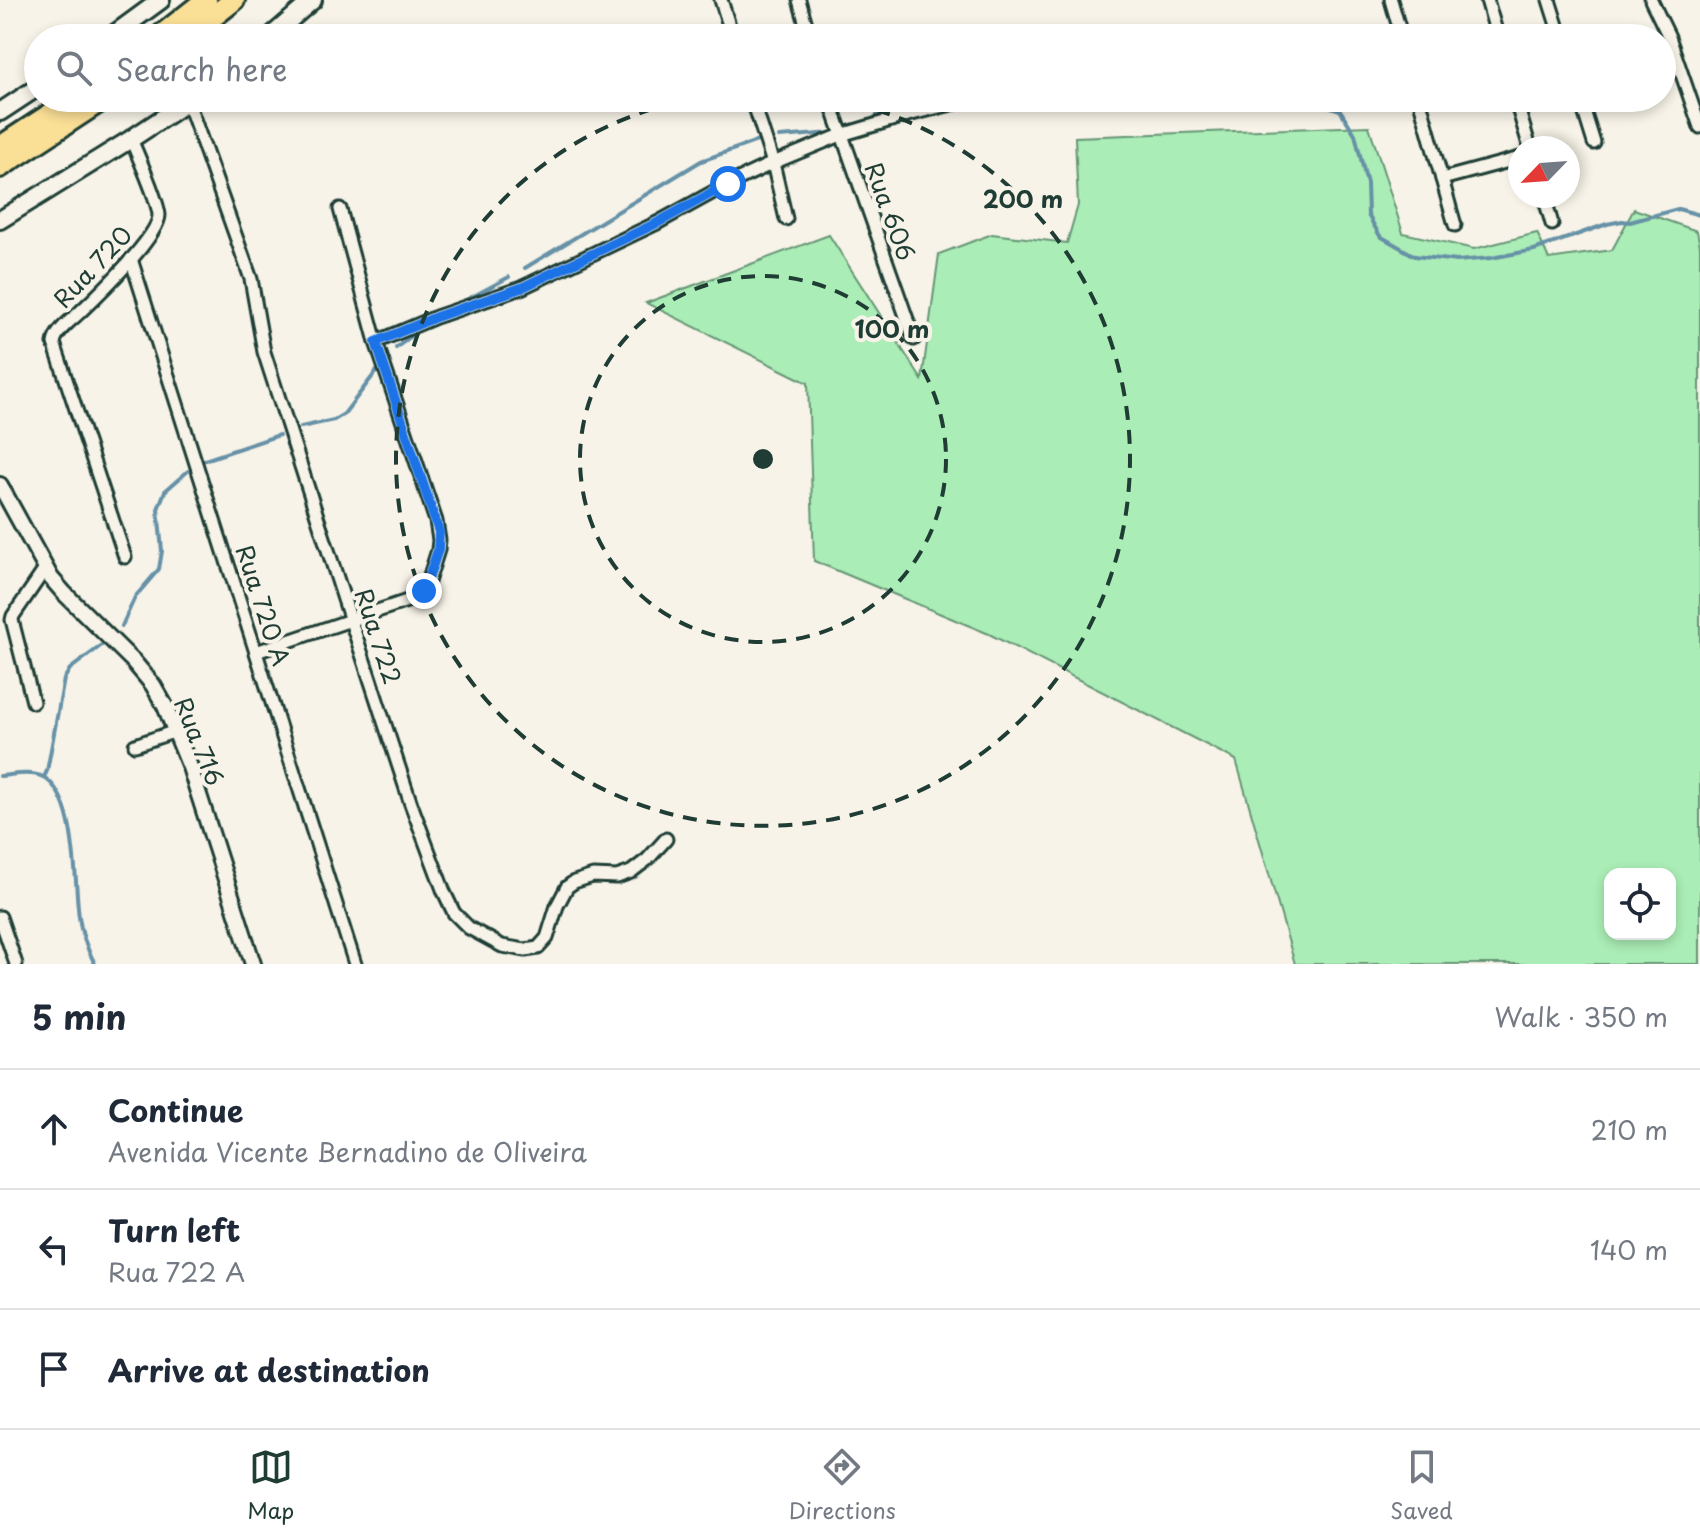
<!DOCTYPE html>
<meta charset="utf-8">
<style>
:root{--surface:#fff;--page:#f6f6f7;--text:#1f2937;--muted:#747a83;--line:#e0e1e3;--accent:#1f3d34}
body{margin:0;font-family:"Playpen Sans",sans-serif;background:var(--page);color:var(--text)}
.controls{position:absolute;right:24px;bottom:24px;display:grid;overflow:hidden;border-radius:16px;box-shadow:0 4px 12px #0003}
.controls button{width:72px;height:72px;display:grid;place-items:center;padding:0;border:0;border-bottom:2px solid var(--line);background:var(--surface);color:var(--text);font:40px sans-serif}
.compass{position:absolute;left:1508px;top:136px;width:72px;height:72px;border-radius:50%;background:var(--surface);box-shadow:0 4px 12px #0003;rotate:245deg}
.stop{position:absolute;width:24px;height:24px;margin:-18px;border:6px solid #1a73e8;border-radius:50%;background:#fff}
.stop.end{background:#1a73e8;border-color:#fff;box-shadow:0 2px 8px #0008}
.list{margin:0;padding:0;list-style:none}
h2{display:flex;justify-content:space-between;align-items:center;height:104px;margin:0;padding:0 32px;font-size:34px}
h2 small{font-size:26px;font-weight:400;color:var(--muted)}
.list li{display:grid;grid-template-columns:52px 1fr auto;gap:24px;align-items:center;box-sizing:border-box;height:120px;padding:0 32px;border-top:2px solid var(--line)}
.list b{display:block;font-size:30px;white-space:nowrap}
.list p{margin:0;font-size:26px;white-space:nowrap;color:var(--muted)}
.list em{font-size:26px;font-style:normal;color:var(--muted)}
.icon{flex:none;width:44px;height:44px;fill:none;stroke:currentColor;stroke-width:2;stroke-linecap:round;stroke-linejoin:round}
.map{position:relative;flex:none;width:1700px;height:964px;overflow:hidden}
.search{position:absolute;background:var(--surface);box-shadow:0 4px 12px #0003;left:24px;right:24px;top:24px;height:88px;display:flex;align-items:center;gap:20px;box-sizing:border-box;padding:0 28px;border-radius:44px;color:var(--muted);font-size:30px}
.sheet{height:464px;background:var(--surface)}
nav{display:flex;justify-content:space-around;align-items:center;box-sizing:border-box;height:112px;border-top:2px solid var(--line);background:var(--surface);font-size:22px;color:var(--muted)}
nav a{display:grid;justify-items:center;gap:4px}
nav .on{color:var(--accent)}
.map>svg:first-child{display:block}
.green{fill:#abedb6;stroke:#659575;stroke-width:2;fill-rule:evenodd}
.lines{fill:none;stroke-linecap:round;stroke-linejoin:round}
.stream{stroke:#6691a7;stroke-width:4}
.minor-casing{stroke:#1f3d34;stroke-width:17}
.tertiary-casing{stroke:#1f3d34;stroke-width:20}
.secondary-casing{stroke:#1f3d34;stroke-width:22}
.motorway-casing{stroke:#1f3d34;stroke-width:26}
.minor{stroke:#f7f3e8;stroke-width:11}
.tertiary{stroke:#f7f3e8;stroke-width:14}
.secondary{stroke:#f7f3e8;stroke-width:16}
.motorway{stroke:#fadf96;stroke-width:20}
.route{stroke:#1a73e8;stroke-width:10}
.ring{fill:none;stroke:#1f3d34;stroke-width:4;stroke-dasharray:14 10}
.labels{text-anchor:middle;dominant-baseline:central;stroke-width:8;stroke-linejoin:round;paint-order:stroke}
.street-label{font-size:24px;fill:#1f3d34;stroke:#f7f3e8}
.centre{fill:#1f3d34;stroke:#f7f3e8;stroke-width:4}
.ring-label{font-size:24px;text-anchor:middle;font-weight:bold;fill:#1f3d34;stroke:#f7f3e8;stroke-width:8;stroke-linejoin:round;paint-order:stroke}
</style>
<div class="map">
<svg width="1700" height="964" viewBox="0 0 1700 964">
<rect width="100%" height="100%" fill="#f7f3e8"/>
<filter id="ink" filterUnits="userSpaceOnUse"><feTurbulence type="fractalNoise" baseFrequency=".0125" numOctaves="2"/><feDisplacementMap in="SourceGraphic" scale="16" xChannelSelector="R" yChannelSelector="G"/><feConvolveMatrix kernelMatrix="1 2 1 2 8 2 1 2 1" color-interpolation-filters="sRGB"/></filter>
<g filter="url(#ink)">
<path class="green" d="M 1369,126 L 1403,233 L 1474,249 L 1537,233 L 1549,259 L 1612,250 L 1634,209 L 1697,231 L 1700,246 L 1700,964 L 1295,964 L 1236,760 L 989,634 L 814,561 L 808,383 L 646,303 L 829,235 L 922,380 L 939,254 L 992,234 L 1067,243 L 1078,205 L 1075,137 ZM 1610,874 L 1670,874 L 1670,934 L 1610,934 Z"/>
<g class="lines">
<g class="stream">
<polyline points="1252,98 1309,99 1340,110 1355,134 1367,184 1368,215 1380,236 1415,256 1457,261 1491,258 1534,250 1607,224 1622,221 1630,222 1678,209 1700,215"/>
<polyline points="875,117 901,98"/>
<polyline points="779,137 833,133"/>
<polyline points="525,268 701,161 757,141"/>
<polyline points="459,304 509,277"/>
<polyline points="396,348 421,328"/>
<polyline points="301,427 334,420 344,414 379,368"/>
<polyline points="205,460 279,435"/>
<polyline points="122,626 135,597 159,569 162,551 158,509 165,491 188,471"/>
<path d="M 0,776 C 12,775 32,771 43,777 C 78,796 74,883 79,917 C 81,934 87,949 95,964"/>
<polyline points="44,777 47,771 64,679 70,669 106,642"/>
</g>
<defs>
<g id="minor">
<polyline points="721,0 733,38"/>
<polyline points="799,0 810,38"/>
<polyline points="1391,0 1402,38"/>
<polyline points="1487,0 1498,38"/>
<polyline points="1549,0 1561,38"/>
<polyline points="1651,0 1669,37 1700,127"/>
<polyline points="752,98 773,163 786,219"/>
<polyline points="829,98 914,339"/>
<polyline points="1419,98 1455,225"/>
<polyline points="1515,98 1530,148"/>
<polyline points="1580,98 1594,143"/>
<polyline points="188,102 251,279 264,352 351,621 411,804 444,892 454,913 469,928 502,946 525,950 538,948 547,938 557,906 567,887 574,882 593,876 617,877 631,872 648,859 666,839"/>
<polyline points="1442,179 1520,158"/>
<polyline points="1544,196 1552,224"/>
<polyline points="131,259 355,964"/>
<polyline points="376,342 436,317 521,288 657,223 728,184 773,163 841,135 908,115 975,98"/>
<path d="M 125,557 L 54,343 C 56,330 72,320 81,311 C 98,295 159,236 159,215 C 158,200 138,156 131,139"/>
<polyline points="256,652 413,599 419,596 427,585 438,550 439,540 436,521 376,342 340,209"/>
<polyline points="33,702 12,620 13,616 45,569"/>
<polyline points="135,745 176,731"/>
<polyline points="0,917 16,964"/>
</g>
<polyline id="tertiary" points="0,485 51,578 64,593 133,661 153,685 165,706 190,767 253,964"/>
<g id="secondary">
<polyline points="109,38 161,0"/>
<polyline points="269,38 313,0"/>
<polyline points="0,112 38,87"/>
<polyline points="0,220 131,139 193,98"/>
</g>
<g id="motorway">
<polyline points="158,38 206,0"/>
<polyline points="186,38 234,0"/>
<polyline points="0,147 75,98"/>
<polyline points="0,167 105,98"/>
</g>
</defs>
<use href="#minor" class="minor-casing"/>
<use href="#tertiary" class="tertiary-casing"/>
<use href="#secondary" class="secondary-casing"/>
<use href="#motorway" class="motorway-casing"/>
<use href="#minor" class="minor"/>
<use href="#tertiary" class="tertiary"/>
<use href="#secondary" class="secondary"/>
<use href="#motorway" class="motorway"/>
</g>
</g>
<g class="lines" filter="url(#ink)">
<polyline class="route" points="424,591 438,550 439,532 376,342 436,317 521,288 657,223 728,184"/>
</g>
<g class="ring">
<circle cx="763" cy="459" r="183"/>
<path d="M830 98A367 367 0 1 1 696 98"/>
</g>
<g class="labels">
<g class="street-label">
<text transform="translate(891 211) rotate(70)">Rua 606</text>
<text transform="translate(92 266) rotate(-47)">Rua 720</text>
<text transform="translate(264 605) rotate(72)">Rua 720 A</text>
<text transform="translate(379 636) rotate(72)">Rua 722</text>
<text transform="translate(200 741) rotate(68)">Rua 716</text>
</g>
</g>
<circle cx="763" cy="459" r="12" class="centre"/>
<g class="ring-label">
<text x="1023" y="208">200 m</text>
<text x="892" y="338">100 m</text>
</g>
</svg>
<div class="controls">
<button><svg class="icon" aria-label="locate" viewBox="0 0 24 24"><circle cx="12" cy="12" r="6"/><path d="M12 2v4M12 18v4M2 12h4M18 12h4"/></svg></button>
</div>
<svg class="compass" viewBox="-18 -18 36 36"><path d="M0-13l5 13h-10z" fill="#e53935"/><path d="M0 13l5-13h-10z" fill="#747a83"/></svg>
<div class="stop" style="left:728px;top:184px"></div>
<div class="stop end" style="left:424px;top:591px"></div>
<div class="search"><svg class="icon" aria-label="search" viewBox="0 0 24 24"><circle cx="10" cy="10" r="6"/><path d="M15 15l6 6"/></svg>Search here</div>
</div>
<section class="sheet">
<h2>5 min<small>Walk · 350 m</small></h2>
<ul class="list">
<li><svg class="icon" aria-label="ahead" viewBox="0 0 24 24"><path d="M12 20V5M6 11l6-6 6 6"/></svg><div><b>Continue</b><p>Avenida Vicente Bernadino de Oliveira</p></div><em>210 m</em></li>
<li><svg class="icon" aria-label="left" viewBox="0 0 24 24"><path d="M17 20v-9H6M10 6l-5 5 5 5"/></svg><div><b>Turn left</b><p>Rua 722 A</p></div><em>140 m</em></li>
<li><svg class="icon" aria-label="arrive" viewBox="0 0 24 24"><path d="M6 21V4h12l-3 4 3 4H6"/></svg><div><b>Arrive at destination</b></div></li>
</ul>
</section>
<nav>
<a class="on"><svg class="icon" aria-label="map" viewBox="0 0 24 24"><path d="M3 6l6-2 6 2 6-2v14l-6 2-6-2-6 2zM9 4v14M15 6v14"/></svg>Map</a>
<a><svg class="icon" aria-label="directions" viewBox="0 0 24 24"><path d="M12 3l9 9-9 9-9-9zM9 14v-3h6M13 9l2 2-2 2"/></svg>Directions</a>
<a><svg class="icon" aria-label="saved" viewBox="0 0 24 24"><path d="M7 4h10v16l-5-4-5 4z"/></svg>Saved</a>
</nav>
